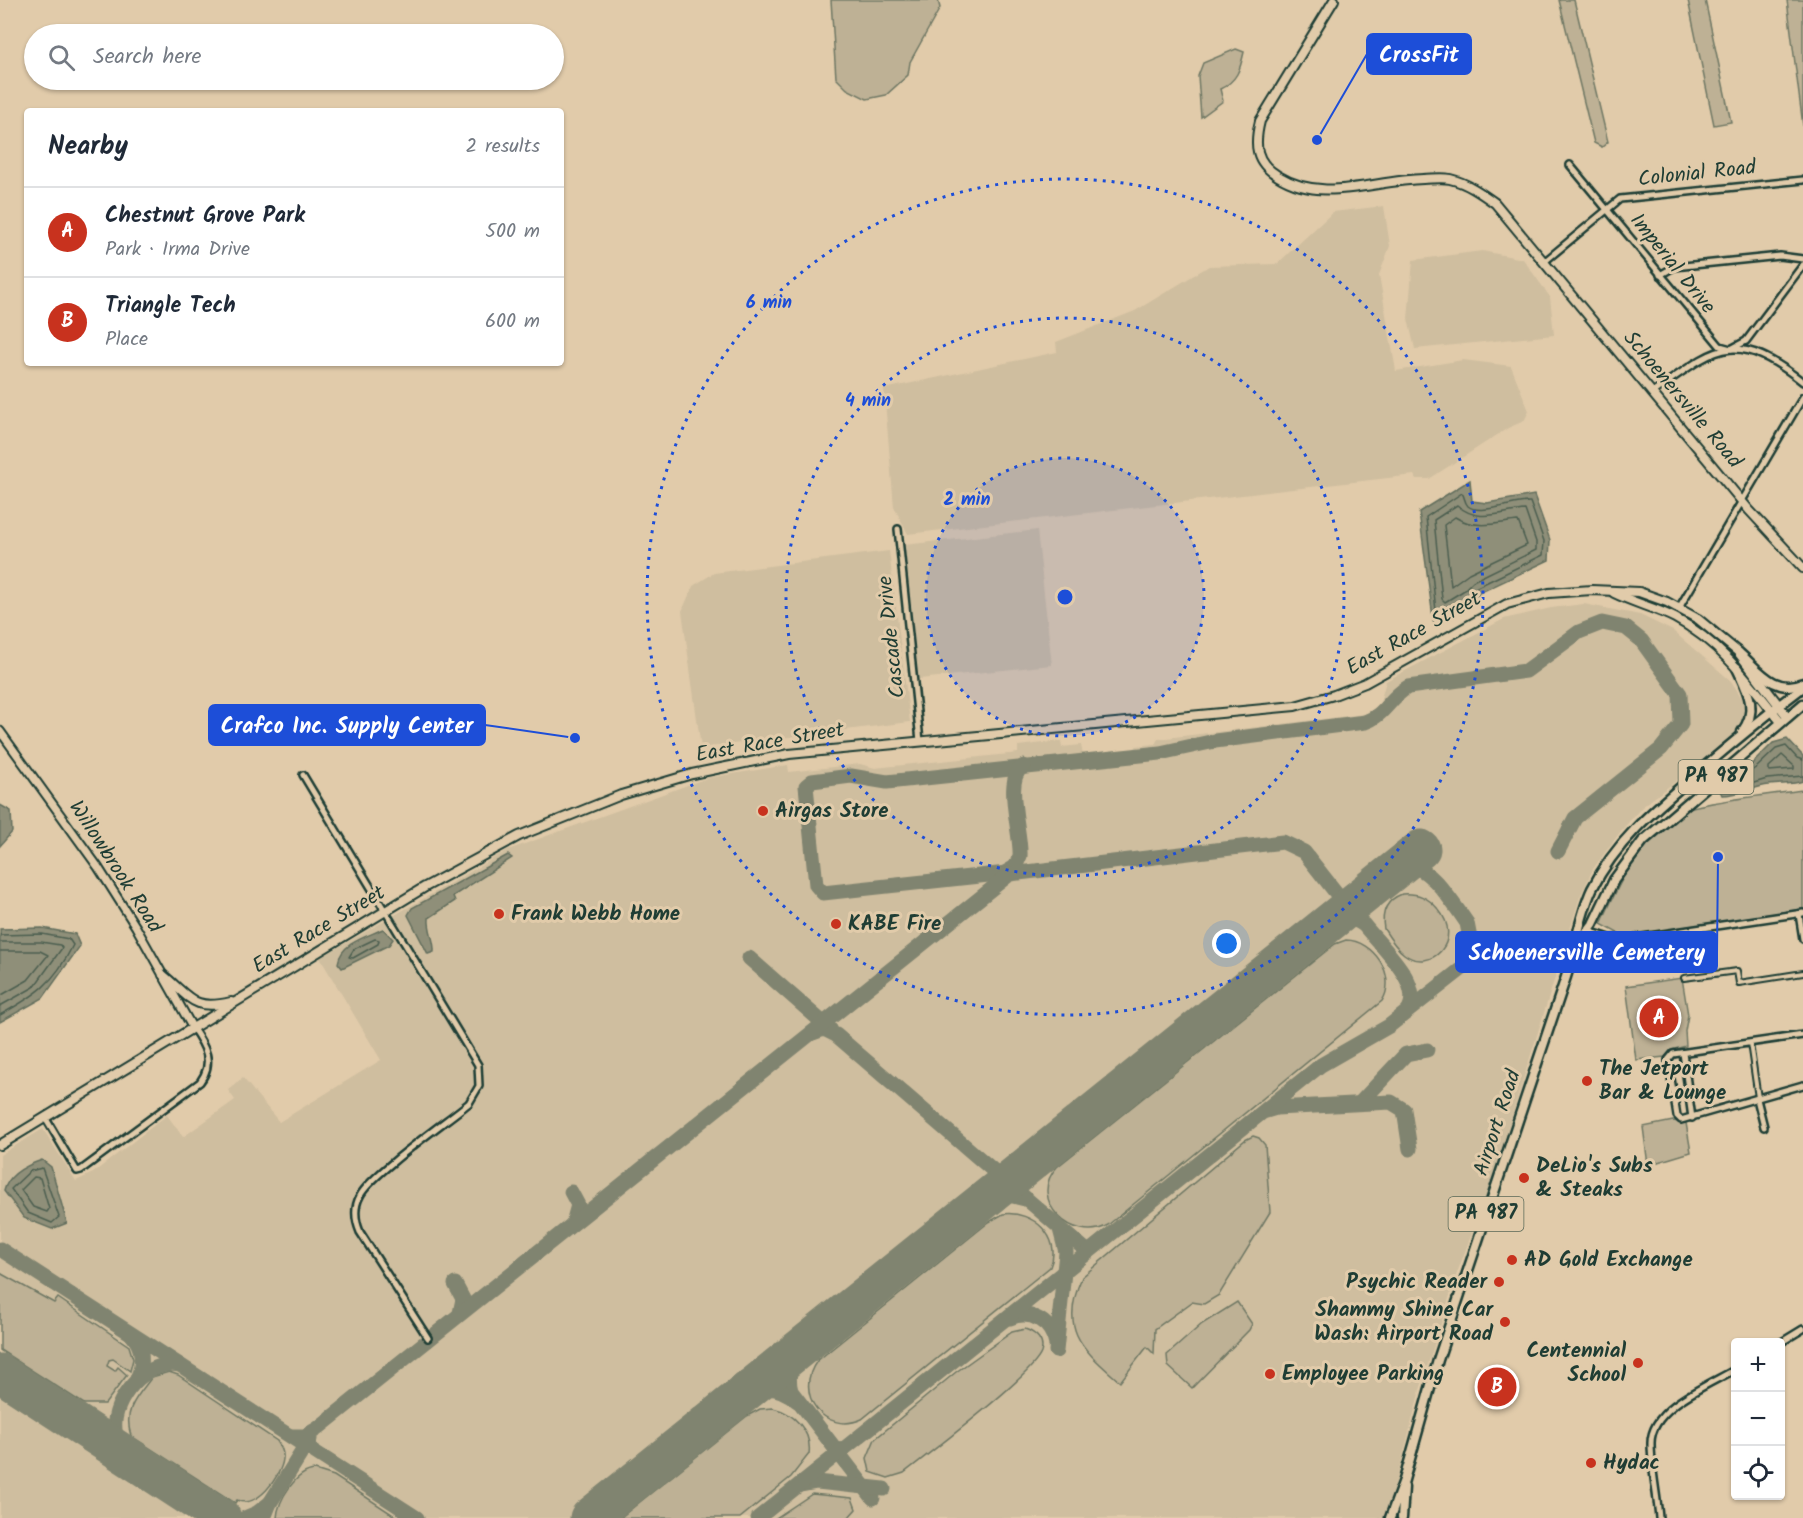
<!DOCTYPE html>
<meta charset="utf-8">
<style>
:root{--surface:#fff;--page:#f6f6f7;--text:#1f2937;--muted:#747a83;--line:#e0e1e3;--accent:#c8321e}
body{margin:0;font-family:Kalam,sans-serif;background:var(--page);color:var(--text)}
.controls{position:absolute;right:18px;bottom:18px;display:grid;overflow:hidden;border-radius:6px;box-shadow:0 2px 4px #0004}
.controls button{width:54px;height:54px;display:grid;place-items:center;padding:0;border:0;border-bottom:2px solid var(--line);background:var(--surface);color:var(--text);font:30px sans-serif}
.you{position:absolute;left:1227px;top:944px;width:21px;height:21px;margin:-15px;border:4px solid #fff;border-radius:50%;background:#1a73e8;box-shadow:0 0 0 9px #1a73e833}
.badge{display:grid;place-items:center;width:39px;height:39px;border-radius:50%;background:var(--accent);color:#fff;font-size:20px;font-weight:700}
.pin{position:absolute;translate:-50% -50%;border:3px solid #fff;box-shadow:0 2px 6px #0006}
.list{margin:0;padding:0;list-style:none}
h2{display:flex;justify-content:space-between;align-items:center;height:78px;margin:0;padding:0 24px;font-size:26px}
h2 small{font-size:20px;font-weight:400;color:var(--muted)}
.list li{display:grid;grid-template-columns:39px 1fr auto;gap:18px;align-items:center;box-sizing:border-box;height:90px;padding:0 24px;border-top:2px solid var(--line)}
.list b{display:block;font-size:22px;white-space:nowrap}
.list p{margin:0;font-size:20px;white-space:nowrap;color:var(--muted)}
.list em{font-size:20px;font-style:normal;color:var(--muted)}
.icon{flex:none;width:33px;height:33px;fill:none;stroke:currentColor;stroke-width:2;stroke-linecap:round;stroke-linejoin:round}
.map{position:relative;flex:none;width:1803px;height:1518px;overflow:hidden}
.search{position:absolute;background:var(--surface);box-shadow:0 2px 4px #0004;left:24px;top:24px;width:540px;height:66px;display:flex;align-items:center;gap:15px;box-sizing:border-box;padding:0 21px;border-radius:33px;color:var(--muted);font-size:22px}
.panel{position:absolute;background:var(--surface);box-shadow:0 2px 4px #0004;left:24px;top:108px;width:540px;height:258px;border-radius:6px}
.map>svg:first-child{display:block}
.built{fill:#cfbe9f}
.green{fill:#beb195;stroke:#6e7764;stroke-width:1.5}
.water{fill:#8f8f79;stroke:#626e5d;stroke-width:1.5}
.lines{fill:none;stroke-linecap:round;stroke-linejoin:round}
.shore{stroke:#4c5e50;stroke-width:1.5}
.taxiway{stroke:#80846f;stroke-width:15}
.runway{stroke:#80846f;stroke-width:39}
.pedestrian-casing{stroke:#1f3d34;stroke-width:8}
.minor-casing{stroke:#1f3d34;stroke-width:10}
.tertiary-casing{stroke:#1f3d34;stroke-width:11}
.secondary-casing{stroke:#1f3d34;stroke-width:12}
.primary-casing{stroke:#1f3d34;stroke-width:13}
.pedestrian{stroke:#e1cbaa;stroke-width:4}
.minor{stroke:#e1cbaa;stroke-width:5}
.tertiary{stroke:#e1cbaa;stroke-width:7}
.secondary{stroke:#e1cbaa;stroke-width:8}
.primary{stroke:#e1cbaa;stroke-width:8}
.ring{fill:none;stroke:#1d4ed8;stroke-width:3;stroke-dasharray:3 6}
.poi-dot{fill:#c8321e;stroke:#e1cbaa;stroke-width:2}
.labels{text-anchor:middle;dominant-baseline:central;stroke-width:6;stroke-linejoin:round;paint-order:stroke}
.shield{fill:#e1cbaa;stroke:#596857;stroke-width:1.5}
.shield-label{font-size:20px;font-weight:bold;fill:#1f3d34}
.street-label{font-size:21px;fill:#1f3d34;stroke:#e1cbaa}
.poi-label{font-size:21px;font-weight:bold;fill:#1f3d34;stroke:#e1cbaa;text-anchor:start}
.centre{fill:#1d4ed8;stroke:#e1cbaa;stroke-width:3}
.ring-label{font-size:18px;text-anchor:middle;font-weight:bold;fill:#1d4ed8;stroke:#e1cbaa;stroke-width:6;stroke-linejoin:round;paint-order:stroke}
.leader{fill:none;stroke:#1d4ed8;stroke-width:2}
.callout-dot{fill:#1d4ed8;stroke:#e1cbaa;stroke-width:2}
.callout{fill:#1d4ed8;stroke:#1d4ed8;stroke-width:2}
.callout-label{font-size:22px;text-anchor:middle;font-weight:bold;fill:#fff}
</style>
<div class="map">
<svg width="1803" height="1518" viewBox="0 0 1803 1518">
<rect width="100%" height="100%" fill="#e1cbaa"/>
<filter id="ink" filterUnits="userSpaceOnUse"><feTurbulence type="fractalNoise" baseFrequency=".0167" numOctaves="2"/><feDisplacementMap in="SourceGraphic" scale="12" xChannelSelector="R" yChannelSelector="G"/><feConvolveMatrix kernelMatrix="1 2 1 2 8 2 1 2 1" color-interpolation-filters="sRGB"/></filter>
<g filter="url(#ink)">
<g class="built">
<polygon points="1384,206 1390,246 1379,275 1396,371 1463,360 1511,366 1529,411 1524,421 1508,428 1429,479 1416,479 1414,475 908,534 894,507 884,389 1057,352 1056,342 1135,311 1209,266 1277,264 1333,212"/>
<polygon points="1482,251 1523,259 1550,297 1554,335 1415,349 1408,319 1413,260"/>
<polygon points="1037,530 1052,665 919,679 904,545"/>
<polygon points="889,551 910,722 701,748 682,611 693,586 714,573"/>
<polygon points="1584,604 1640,615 1673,631 1731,681 1749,709 1743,726 1732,738 1642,807 1621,831 1593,869 1580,897 1492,1180 1457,1273 1420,1390 1387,1518 0,1518 0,1155 43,1129 76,1181 93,1173 167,1115 183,1137 235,1100 228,1090 243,1078 279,1122 381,1060 320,958 508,850 707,778 788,765 789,772 860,764 875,768 1018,753 1018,746 1061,741 1062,747 1081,745 1083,755 1135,749 1136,746 1155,744 1158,739 1365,714 1379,706 1386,681 1504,619 1551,608"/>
</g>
<g class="green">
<polygon points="831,0 938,0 940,8 910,62 908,75 886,95 867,99 847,89 836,78"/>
<polygon points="1559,0 1574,0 1608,142 1602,147 1594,143"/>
<polygon points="1688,0 1705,0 1731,122 1714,125"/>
<polygon points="1787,0 1803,0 1803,126"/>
<path d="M 1236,49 L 1244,52 C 1240,70 1237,81 1220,89 L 1223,101 L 1201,117 L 1198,76 L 1203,63 Z"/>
<path d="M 1803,790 L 1803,909 L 1623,936 L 1601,924 C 1620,881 1639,837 1681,811 C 1693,803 1782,793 1803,790 Z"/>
<path d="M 1402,894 C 1418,893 1428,897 1438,909 C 1465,941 1430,974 1404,954 C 1396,948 1389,937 1384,929 C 1381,912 1386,900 1402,894 Z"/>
<path d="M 1346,940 C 1373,940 1398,976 1382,1001 L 1108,1225 C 1074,1245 1026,1200 1057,1167 L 1335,944 Z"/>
<polygon points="1682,978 1688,1015 1685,1031 1686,1046 1671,1050 1665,1057 1636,1060 1626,986"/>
<polygon points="1673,1121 1686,1123 1691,1152 1648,1165 1643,1127"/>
<path d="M 1253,1136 L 1259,1138 L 1265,1145 L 1270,1212 L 1219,1295 L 1204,1304 L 1192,1302 L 1155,1329 L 1154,1354 L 1147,1347 L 1120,1382 C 1083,1349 1058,1331 1082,1277 L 1245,1140 Z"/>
<path d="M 1003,1214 C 1032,1210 1063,1237 1050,1267 L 862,1419 C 824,1436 793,1393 817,1361 L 989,1222 Z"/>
<polygon points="0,1273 54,1303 58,1298 129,1346 133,1359 130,1371 113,1359 109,1360 107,1366 115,1371 118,1367 127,1375 105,1404 84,1404 0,1350"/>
<polygon points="1237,1302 1252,1324 1249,1330 1192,1388 1168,1366 1167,1355 1202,1324"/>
<path d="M 1025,1329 C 1036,1333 1045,1341 1041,1353 C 1033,1375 928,1454 904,1473 L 888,1478 L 870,1472 L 867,1458 L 875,1439 L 956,1372 L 1012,1332 Z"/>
<path d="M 169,1372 L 178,1375 L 277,1441 C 281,1447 284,1452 283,1459 C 281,1477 256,1510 237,1500 L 235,1503 L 131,1436 C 123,1410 136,1398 152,1377 Z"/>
<path d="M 773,1408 C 794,1413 812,1431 809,1454 L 791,1477 L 740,1518 L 620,1518 L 747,1416 L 760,1409 Z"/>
<path d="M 315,1470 L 334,1476 L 398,1518 L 277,1518 C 278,1500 296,1471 315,1470 Z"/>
<polygon points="812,1494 852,1498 856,1509 848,1518 776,1518"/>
</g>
<g class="water">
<polygon points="1470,480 1472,501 1487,503 1534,495 1550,540 1549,560 1479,593 1472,602 1434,625 1419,512"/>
<path d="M 1787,739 L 1803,756 L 1803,781 C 1792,785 1781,783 1769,785 C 1753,787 1739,795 1722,795 L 1719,788 L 1724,780 L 1753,763 L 1773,743 Z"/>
<polygon points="0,805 11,811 12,832 0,846"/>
<path d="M 508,855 L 512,858 L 453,896 L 455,901 L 429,918 C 428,931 435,941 434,952 L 428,954 L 408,915 L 412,908 Z"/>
<polygon points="42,928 75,934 80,946 43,998 0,1022 0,929"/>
<path d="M 383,929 L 393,939 L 389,945 L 342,968 L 338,963 C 341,943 366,937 383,929 Z"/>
<path d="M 42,1160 L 51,1167 L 67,1223 L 52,1229 L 24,1218 L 4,1191 C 8,1174 27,1165 42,1160 Z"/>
</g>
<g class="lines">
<g class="shore">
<path d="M 1462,493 C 1465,497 1464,502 1468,506 C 1479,516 1516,501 1530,502 L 1544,541 L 1543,555 L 1477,587 L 1468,597 L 1439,614 L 1436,611 L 1426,517 Z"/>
<path d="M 1457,505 C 1478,524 1500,512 1525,510 L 1536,542 L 1536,550 L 1473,581 L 1463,591 L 1445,602 L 1442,599 L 1434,520 Z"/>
<path d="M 1455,517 C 1476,530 1496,523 1518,521 L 1527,545 L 1469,573 L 1451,586 L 1444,525 Z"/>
<polygon points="1782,755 1794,766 1794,769 1769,771 1769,767"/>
<polyline points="1803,760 1797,758 1786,746 1776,749 1757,767 1729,786 1734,789 1767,779 1803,776"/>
<path d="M 0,935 L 42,934 L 69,939 L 73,945 C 54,984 36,995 0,1015"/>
<polygon points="375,939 379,940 378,944 353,958 349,957 354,949"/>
<polyline points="0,942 41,942 60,945 62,948 34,987 0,1006"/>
<polyline points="0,951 40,951 48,955 28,980 0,996"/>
<polygon points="42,1168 59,1217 52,1223 28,1213 11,1189 30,1171"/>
<polygon points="34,1177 40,1178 49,1209 47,1212 33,1207 21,1190"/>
</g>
<g class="taxiway">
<path d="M 1016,872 L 823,893 L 816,885 L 806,786 L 812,781 L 851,776 L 887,782 L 1160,753 L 1215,741 L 1365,722 C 1384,716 1390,697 1408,687 L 1526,671 L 1579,632 L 1602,623 L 1626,628 L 1641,640 L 1680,694 L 1681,724 L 1661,749 L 1575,818 L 1558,851"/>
<path d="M 1005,873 L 1015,867 L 1020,856 C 1022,834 1002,777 1024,766"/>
<path d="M 1327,925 C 1340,916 1351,916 1364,925 C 1380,946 1427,986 1407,1012"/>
<polyline points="749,958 830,1029"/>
<polyline points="813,1033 824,1029 836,1035 1088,1252"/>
<polyline points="1361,1102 1406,1054 1427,1050"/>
<polyline points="1266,1111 1276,1108 1391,1102 1404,1110 1410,1149"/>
<polyline points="571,1192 578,1205 573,1223"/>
<polyline points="978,1204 1005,1194 1025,1199"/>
<polyline points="0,1249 417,1518"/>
<polyline points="455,1284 463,1299 460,1313"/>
<path d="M 1010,1318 C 1031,1309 1052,1322 1056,1345"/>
<path d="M 132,1335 C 143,1347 144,1364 137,1379"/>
<path d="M 806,1344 C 792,1357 786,1372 791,1391 L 873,1498"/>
<polyline points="1056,1351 1066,1252 1060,1229"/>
<path d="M 737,1399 C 758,1386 777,1383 797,1401"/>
<polyline points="292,1436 305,1436 317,1429 1010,874 1283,842 1304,852 1341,899 1342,908 1336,918"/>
<path d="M 139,1465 C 128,1455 117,1446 115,1430 C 111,1400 147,1358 180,1365"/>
<polyline points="801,1485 817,1482 884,1489"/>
<polyline points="212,1511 229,1518"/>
<polyline points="245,1518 257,1513 270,1503"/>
<polyline points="264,1518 270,1503 310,1439"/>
<path d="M 758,1518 L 1321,1065 L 1389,1026 L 1464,967 L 1472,949 L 1467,923 C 1454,905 1427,859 1402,867 C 1395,870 1388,877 1382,881"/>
</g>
<g class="runway">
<polyline points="0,1373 222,1518"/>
<polyline points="589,1518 1421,849"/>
</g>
<defs>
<g id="pedestrian">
<polyline points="1684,978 1737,971 1739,983 1803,973"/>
<polyline points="1750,1043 1758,1098"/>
</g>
<g id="minor">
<polyline points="1570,165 1720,346 1731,349 1746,341 1803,265"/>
<polyline points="1544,262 1620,199 1803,180"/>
<polyline points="1660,275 1674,267 1780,256 1803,259"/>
<path d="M 1652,393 C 1716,348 1733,327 1803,382"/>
<polyline points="898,529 920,741"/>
<polyline points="1679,608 1803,397"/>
<path d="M 303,775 L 478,1065 L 479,1086 L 469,1103 C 447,1121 370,1175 360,1196 C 354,1207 355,1220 360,1232 L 428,1338"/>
<polyline points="1799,914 1803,939"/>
<polyline points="1586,930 1610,938 1629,939 1803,913"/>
<polyline points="1803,1035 1673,1054 1668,1060 1677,1116 1681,1120 1803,1085"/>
<polyline points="1683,1053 1692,1118"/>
<polyline points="1757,1099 1764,1127"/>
<path d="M 45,1117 L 77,1171 L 81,1170 L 200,1082 C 215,1062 205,1046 192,1027"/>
<polyline points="1780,1343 1803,1329"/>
<path d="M 1659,1518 C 1657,1493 1651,1468 1651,1443 C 1651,1407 1709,1385 1736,1369"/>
</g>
<polyline id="tertiary" points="0,731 98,867 136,927 192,1027"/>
<g id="secondary">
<path d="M 1334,0 L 1260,121 C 1254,145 1255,162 1278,176 C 1323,204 1373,180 1423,179 C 1431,179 1442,177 1450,179 C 1467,183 1481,193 1495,203 L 1749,510 L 1803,568"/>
<path d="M 1614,593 C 1634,603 1656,608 1675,618 C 1720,642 1750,683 1781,722"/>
<path d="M 163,975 C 191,998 193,1011 231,1002"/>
<polyline points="0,1145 425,887 519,836 621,795 692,774 789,754 1295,706 1334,695 1365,683 1507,604 1549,593 1592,590 1639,592 1667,602 1698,619 1738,652 1787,716"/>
</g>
<g id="primary">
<path d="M 1738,652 C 1758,669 1774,695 1803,683"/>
<path d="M 1737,668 C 1747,690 1759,710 1742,732"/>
<polyline points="1577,946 1593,924 1614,880 1643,841 1803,704"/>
<path d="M 1390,1518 L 1404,1480 L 1438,1360 L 1566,977 C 1576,947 1579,917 1592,889 C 1616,841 1656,808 1696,774 C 1731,744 1766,715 1803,687"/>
<polyline points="1402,1518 1404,1487"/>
</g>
</defs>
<use href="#pedestrian" class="pedestrian-casing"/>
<use href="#minor" class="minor-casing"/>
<use href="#tertiary" class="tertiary-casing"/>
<use href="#secondary" class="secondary-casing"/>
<use href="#primary" class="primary-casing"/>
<use href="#pedestrian" class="pedestrian"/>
<use href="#minor" class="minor"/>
<use href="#tertiary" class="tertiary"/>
<use href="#secondary" class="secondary"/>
<use href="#primary" class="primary"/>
</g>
</g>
<circle cx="1065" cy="597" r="139" fill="#1d4ed8" fill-opacity=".12"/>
<g class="ring">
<circle cx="1065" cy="597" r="139"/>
<circle cx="1065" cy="597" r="279"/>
<circle cx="1065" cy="597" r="418"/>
</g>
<g class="poi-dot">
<circle cx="763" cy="811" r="6"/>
<circle cx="499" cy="914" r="6"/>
<circle cx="836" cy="924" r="6"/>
<circle cx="1587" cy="1081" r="6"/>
<circle cx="1524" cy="1178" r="6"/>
<circle cx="1512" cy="1260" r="6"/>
<circle cx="1499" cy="1282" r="6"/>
<circle cx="1505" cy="1322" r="6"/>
<circle cx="1638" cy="1363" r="6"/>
<circle cx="1270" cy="1374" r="6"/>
<circle cx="1591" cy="1463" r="6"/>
</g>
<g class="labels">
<g class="shield">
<rect x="1678.5" y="760" width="75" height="34" rx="4.5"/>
<rect x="1448.5" y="1197" width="75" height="34" rx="4.5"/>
</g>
<g class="shield-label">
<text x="1716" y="777">PA 987</text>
<text x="1486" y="1214">PA 987</text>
</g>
<g class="street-label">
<text transform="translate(1697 174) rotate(-6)">Colonial Road</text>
<text transform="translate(1672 264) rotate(51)">Imperial Drive</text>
<text transform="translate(1682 400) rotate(50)">Schoenersville Road</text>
<text transform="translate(1414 634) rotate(-29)">East Race Street</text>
<text transform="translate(892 637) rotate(-96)">Cascade Drive</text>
<text transform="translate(770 743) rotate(-10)">East Race Street</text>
<text transform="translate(115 867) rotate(57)">Willowbrook Road</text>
<text transform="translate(319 930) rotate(-31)">East Race Street</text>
<text transform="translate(1498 1123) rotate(-72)">Airport Road</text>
</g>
<g class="poi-label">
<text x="775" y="811">Airgas Store</text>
<text x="511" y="914">Frank Webb Home</text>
<text x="848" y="924">KABE Fire</text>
<text x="1599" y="1069">The Jetport<tspan x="1599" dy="24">Bar &amp; Lounge</tspan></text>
<text x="1536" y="1166">DeLio's Subs<tspan x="1536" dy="24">&amp; Steaks</tspan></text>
<text x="1524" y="1260">AD Gold Exchange</text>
<text x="1487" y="1282" text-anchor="end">Psychic Reader</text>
<text x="1493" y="1310" text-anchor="end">Shammy Shine Car<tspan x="1493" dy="24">Wash: Airport Road</tspan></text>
<text x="1626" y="1351" text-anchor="end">Centennial<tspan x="1626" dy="24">School</tspan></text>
<text x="1282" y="1374">Employee Parking</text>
<text x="1603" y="1463">Hydac</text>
</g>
</g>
<circle cx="1065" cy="597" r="9" class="centre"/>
<g class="ring-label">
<text x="769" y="308">6 min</text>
<text x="868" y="406">4 min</text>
<text x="967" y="505">2 min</text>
</g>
<path class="leader" d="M1317 140L1367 54M575 738L485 725M1718 857L1717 952"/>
<g class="callout-dot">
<circle cx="1317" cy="140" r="6"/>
<circle cx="575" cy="738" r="6"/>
<circle cx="1718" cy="857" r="6"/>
</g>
<g class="callout">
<rect x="1367" y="34" width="104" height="40" rx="6"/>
<rect x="209" y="705" width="276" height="40" rx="6"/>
<rect x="1456" y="932" width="261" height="40" rx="6"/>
</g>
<g class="callout-label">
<text x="1419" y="62">CrossFit</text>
<text x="347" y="733">Crafco Inc. Supply Center</text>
<text x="1587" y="960">Schoenersville Cemetery</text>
</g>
</svg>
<div class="controls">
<button>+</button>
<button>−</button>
<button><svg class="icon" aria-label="locate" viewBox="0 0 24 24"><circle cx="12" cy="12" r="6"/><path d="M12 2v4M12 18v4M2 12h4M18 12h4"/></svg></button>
</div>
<div class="you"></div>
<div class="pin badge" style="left:1659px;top:1018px">A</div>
<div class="pin badge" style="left:1497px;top:1387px">B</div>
<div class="search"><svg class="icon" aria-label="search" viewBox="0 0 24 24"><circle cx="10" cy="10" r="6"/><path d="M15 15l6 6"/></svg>Search here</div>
<section class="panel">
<h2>Nearby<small>2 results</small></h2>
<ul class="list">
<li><span class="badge">A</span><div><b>Chestnut Grove Park</b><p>Park · Irma Drive</p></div><em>500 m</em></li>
<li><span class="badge">B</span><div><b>Triangle Tech</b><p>Place</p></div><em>600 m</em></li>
</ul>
</section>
</div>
